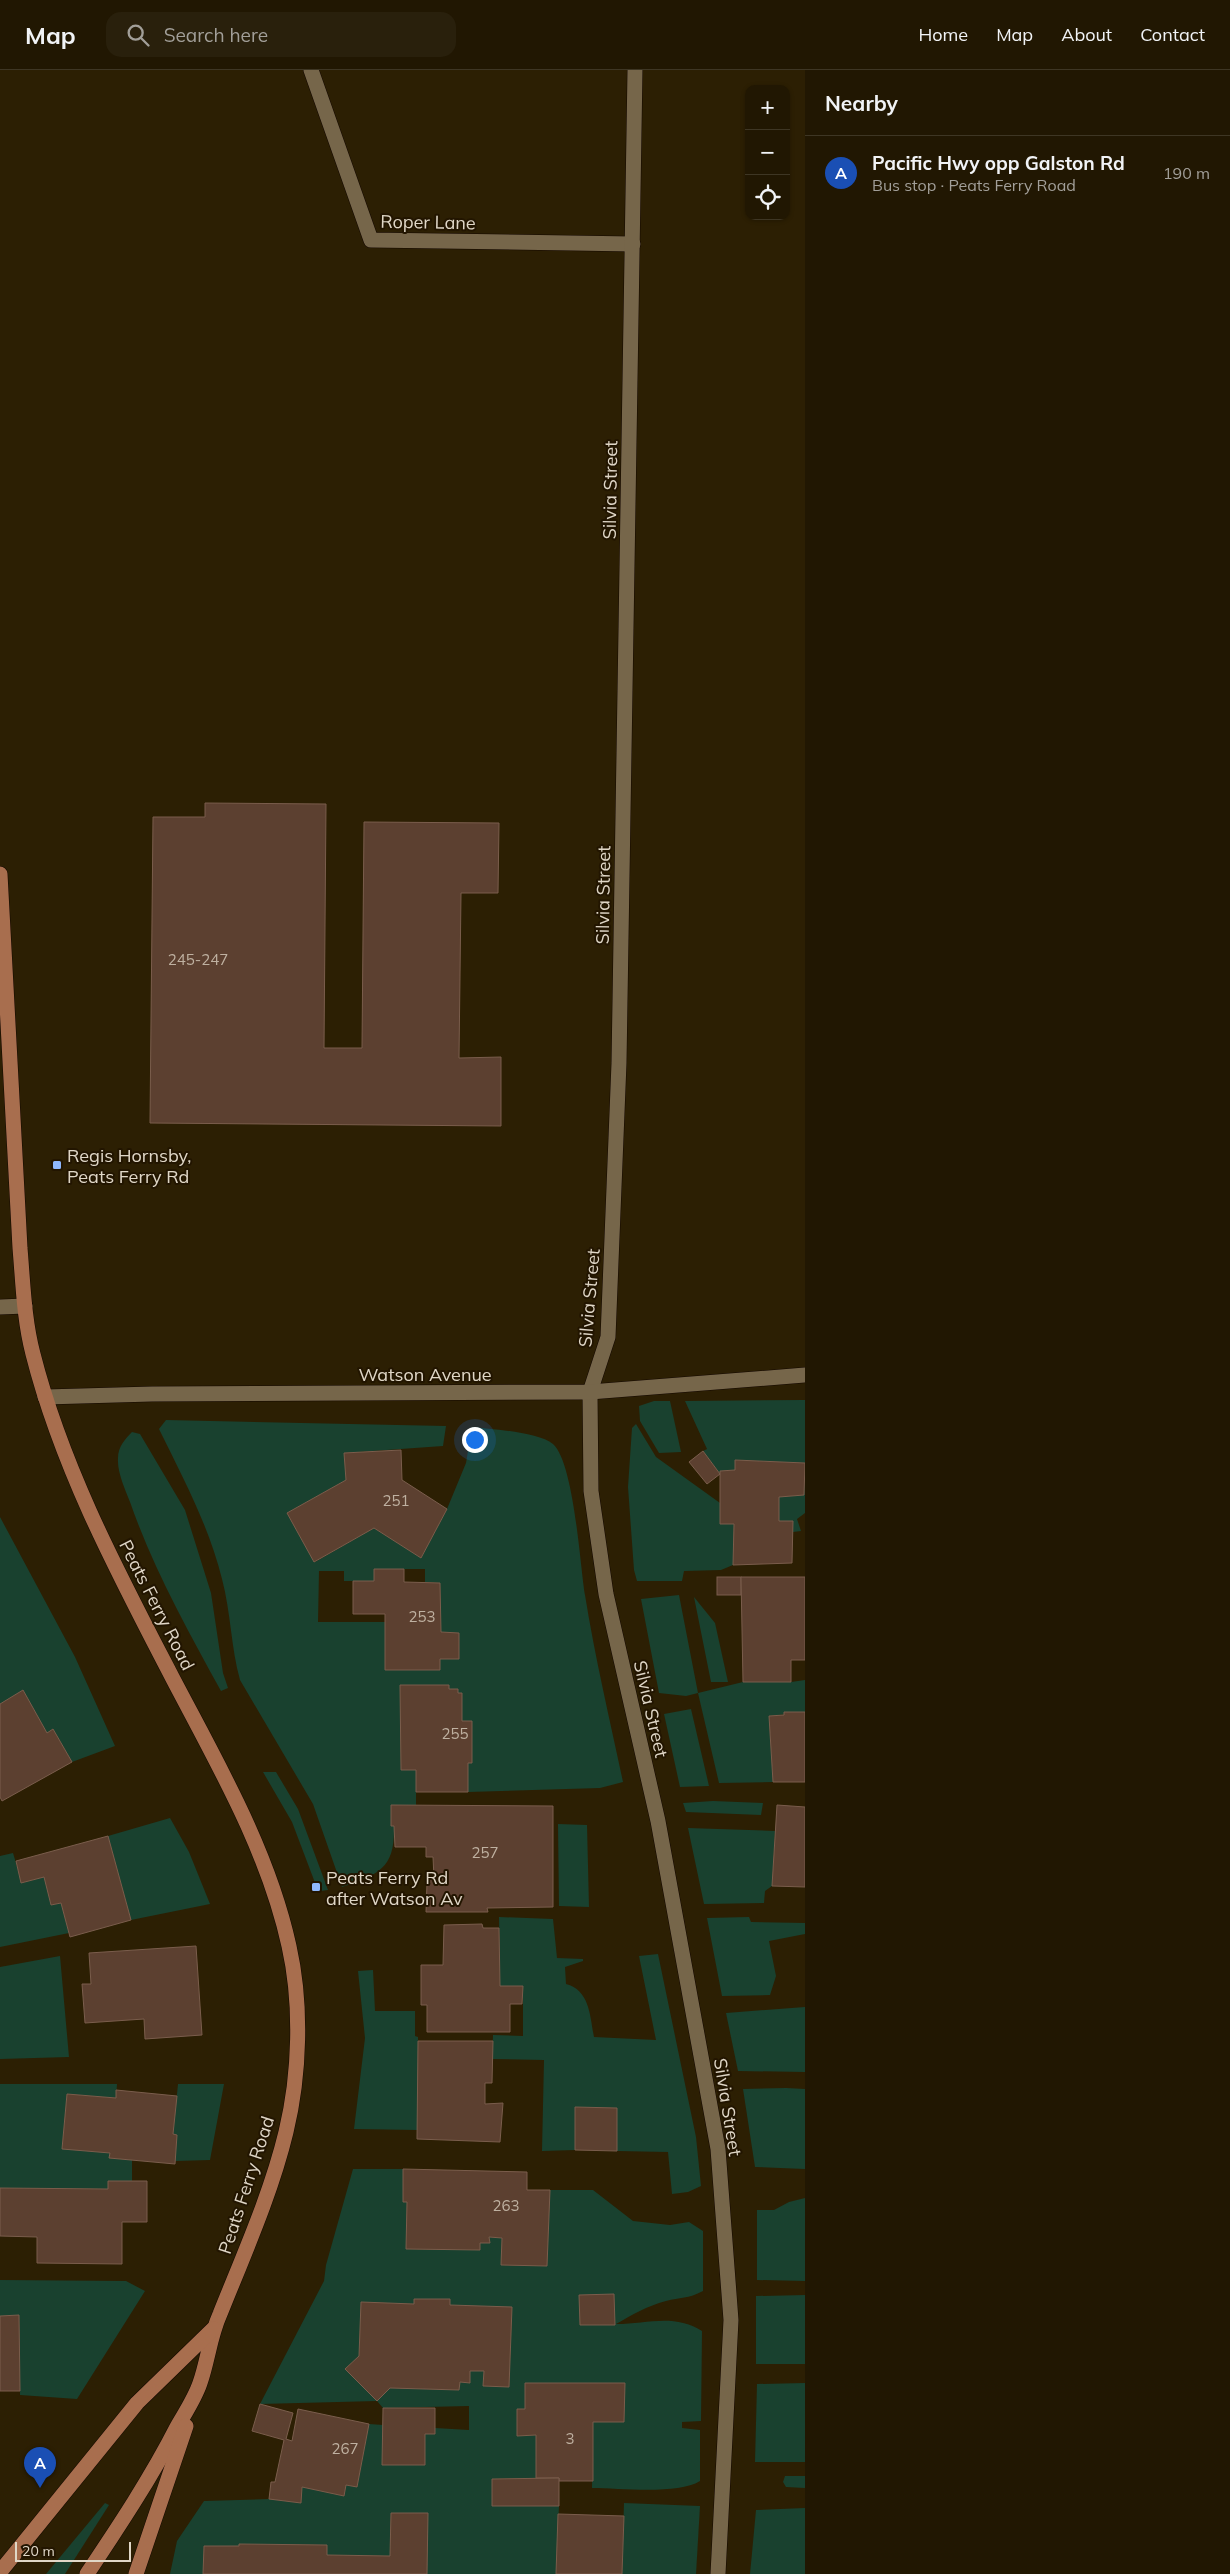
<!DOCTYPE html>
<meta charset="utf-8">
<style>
:root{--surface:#211702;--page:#29200c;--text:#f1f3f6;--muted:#a29f99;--line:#3e3624;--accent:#0b8043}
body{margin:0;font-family:Mulish,sans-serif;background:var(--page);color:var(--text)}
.controls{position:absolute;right:15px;top:15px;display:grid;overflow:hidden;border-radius:10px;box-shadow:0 1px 4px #0004}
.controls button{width:45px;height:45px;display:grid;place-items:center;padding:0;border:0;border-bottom:1px solid var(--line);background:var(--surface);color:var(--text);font:25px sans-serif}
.scale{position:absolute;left:15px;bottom:12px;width:116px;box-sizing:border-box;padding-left:5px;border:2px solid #e0d7c7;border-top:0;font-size:14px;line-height:18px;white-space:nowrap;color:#e0d7c7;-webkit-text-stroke:4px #221500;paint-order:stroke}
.you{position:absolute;left:474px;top:1369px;width:18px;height:18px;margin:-12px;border:4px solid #fff;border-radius:50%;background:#1a73e8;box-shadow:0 0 0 8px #1a73e833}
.badge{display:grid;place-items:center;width:32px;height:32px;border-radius:50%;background:var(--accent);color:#fff;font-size:16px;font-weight:700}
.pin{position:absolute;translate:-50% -41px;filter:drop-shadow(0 1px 2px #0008)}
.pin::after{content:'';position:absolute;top:26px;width:18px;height:15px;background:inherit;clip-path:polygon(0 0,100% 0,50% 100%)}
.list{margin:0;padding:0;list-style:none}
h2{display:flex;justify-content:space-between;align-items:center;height:65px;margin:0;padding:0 20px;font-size:21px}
h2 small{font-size:16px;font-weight:400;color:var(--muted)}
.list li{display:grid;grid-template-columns:32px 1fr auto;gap:15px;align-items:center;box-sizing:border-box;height:75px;padding:0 20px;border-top:1px solid var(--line)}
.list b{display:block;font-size:19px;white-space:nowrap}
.list p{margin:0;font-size:16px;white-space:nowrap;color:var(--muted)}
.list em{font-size:16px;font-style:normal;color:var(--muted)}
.icon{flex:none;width:28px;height:28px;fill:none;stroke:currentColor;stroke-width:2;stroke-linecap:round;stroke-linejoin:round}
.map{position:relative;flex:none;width:805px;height:2504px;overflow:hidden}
header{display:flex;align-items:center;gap:30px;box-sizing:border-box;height:70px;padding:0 25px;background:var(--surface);border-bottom:1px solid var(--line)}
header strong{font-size:24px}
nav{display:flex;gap:28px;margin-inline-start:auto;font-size:18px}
.search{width:350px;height:45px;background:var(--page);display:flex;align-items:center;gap:12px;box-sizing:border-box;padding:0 18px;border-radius:15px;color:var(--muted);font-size:19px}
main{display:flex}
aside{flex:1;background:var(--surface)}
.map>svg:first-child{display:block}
.green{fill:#19412f;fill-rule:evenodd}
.building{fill:#5c4030;stroke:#7a5d4c}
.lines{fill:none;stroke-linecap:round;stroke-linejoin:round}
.street-casing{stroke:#140800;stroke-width:16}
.primary-casing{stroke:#140800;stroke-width:16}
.street{stroke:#76664a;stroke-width:15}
.primary{stroke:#a86e4e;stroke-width:15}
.poi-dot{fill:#8fb8fd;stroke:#221500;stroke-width:2}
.labels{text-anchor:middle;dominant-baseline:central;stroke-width:4;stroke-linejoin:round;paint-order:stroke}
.number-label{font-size:15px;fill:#bfb1a1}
.street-label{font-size:18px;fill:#e0d7c7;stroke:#221500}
.poi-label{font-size:18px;fill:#e0d7c7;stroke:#221500;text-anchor:start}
</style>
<header>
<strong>Map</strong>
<div class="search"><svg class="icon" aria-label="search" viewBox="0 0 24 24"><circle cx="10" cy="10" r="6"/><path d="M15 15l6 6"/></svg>Search here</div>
<nav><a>Home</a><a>Map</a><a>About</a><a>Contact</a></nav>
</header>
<main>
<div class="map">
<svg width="805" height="2504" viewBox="0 0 805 2504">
<rect width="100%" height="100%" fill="#2c1f03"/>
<g class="green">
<polygon points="805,1330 805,1393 735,1390 735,1400 721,1401 720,1404 703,1381 707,1379 685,1331"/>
<polygon points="654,1331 670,1331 681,1382 659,1383 640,1351 639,1336"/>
<path d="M 166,1350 L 446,1356 L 443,1376 L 344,1383 L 346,1410 L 287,1443 L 315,1492 L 374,1458 L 421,1488 L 447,1439 L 466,1393 L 472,1357 C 491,1359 538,1362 553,1374 C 574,1393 580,1495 585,1525 C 595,1588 610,1650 623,1712 L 600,1718 L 468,1722 L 468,1693 L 472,1692 L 472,1651 L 462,1651 L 462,1623 L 458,1623 L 458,1619 L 449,1619 L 449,1615 L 400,1615 L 401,1700 L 416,1700 L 416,1735 L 391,1735 L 391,1755 L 394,1756 C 395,1798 380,1804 342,1817 L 313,1734 L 240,1610 C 231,1578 231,1543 222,1509 C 209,1456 183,1408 159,1359 ZM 374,1499 L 425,1499 L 425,1512 L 440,1513 L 441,1562 L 459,1563 L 459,1589 L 440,1589 L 440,1600 L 385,1600 L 385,1552 L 318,1552 L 319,1501 L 344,1501 L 344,1511 L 374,1511 Z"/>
<polygon points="636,1354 656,1387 720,1433 720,1454 734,1454 733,1495 721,1500 684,1501 682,1511 637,1511 634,1500 628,1417 632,1358"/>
<path d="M 132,1362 L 140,1364 L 185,1440 L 211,1523 L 223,1603 L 228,1618 L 221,1621 C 187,1559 153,1498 130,1432 C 125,1419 117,1402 118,1388 C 118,1377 125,1369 132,1362 Z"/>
<polygon points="805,1407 805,1443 797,1449 801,1461 793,1462 793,1451 779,1451 779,1427 804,1425"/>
<polygon points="0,1447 75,1587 115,1676 72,1692 53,1659 47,1663 23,1621 0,1634"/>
<polygon points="679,1525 698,1623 743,1612 791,1612 805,1610 805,1642 769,1646 773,1712 719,1713 698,1623 686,1626 659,1623 641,1529"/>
<polygon points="694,1527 715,1553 728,1612 711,1612"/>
<polygon points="691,1639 709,1716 680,1717 664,1644"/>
<polygon points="263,1702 276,1702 298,1739 328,1820 321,1821 317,1818 292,1752"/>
<polygon points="713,1731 763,1733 761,1745 686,1742 683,1733"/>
<polygon points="170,1748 189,1782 210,1834 131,1850 108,1766"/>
<polygon points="558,1754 587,1755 589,1837 559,1836"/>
<polygon points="688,1758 775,1761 772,1816 765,1821 764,1833 704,1834"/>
<polygon points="13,1783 22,1813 44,1807 51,1835 61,1833 69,1863 0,1877 0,1786"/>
<path d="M 499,1847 L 553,1849 L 557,1888 L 583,1889 L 583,1891 L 565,1897 L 566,1914 C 590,1920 590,1947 594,1967 L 656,1970 L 639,1886 L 658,1884 L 696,2067 L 701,2116 L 688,2122 L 672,2124 L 668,2082 L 617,2081 L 617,2038 L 575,2037 L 575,2080 L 542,2081 L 544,1990 L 492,1989 L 493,1965 L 523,1966 L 523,1916 L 500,1916 Z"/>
<polygon points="749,1847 751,1852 805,1853 805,1864 769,1871 776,1906 770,1925 722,1926 707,1848"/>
<polygon points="60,1886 69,1987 0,1989 0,1897"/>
<polygon points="373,1900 375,1941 415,1941 415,1966 418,1967 418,2060 354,2059 365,1968 358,1901"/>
<polygon points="805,1937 805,2002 738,2001 726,1943"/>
<polygon points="0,2014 117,2014 116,2028 67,2024 62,2078 110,2083 110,2088 132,2090 132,2111 108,2111 108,2119 0,2118 0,2166"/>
<polygon points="178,2014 224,2014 210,2090 175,2091 177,2065 173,2064"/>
<polygon points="786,2018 805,2019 805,2099 755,2097 743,2019"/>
<path d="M 353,2099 L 403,2099 L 403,2132 L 407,2132 L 406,2179 L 480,2180 L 480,2173 L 489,2173 L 489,2167 L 502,2168 L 501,2195 L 547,2196 L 550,2120 L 593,2120 L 633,2151 L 670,2155 L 689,2152 L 703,2161 L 703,2221 C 688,2229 680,2227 666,2231 C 647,2236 632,2245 616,2254 C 647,2254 674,2243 702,2261 L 701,2351 L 682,2352 L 682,2358 L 700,2360 L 700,2411 C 678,2425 620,2418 592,2418 L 593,2352 L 624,2352 L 624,2313 L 525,2313 L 525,2339 L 518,2366 L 536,2365 L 536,2408 L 492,2409 L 492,2436 L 559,2436 L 556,2504 L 427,2504 L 427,2443 L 391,2443 L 390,2486 L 327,2485 L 327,2475 L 240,2474 L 239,2476 L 204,2476 L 203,2504 L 170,2504 L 177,2471 L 204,2431 L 269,2429 L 301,2433 L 302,2417 L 344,2426 L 346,2415 L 357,2417 L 369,2354 L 383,2355 L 424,2395 L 425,2364 L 435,2358 L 469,2360 L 469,2336 L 383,2338 L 377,2331 L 260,2334 L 324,2211 L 326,2195 ZM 580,2225 L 614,2225 L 615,2254 L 581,2255 ZM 414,2229 L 450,2229 L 450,2235 L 512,2238 L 509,2317 L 483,2316 L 484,2301 L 470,2301 L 470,2313 L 460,2312 L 459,2320 L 390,2318 L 377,2331 L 345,2299 L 359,2286 L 361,2232 L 414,2234 Z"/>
<polygon points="805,2128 805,2211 757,2210 757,2140 774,2140 789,2132"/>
<polygon points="0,2210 126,2211 145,2221 77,2329 20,2325 19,2246 0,2246"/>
<polygon points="805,2225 805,2294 756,2294 756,2226"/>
<polygon points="805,2313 805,2392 755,2392 757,2314"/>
<polygon points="785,2406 805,2406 805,2418 786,2417 783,2412"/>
<polygon points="105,2433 109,2435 65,2504 46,2504"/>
<polygon points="624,2433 700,2436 696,2504 622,2504"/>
<polygon points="805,2438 805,2504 750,2504 756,2440"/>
</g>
<g class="building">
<polygon points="205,733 326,734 324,978 362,978 364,752 499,753 498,823 461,823 459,988 501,987 501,1056 150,1053 153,747 205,747"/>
<polygon points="401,1380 402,1410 447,1439 421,1488 374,1458 314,1492 287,1443 346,1410 344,1383"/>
<polygon points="703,1381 720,1404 707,1414 689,1392"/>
<polygon points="735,1390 805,1393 804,1425 779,1427 779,1451 793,1451 792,1493 733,1495 734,1454 720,1454 720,1401 735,1400"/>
<polygon points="374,1499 404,1499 404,1512 440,1513 441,1562 459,1563 459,1589 440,1589 440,1600 385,1600 385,1544 353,1544 353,1511 374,1511"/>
<rect x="717" y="1507" width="24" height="18"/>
<polygon points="741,1507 805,1507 805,1590 791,1590 791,1612 743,1612"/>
<polygon points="400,1615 449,1615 449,1619 458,1619 458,1623 462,1623 462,1651 472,1651 472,1693 468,1693 468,1722 416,1722 416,1700 401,1700"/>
<polygon points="23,1620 47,1663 53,1659 72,1692 2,1731 0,1727 0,1634"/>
<polygon points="784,1642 805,1642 805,1712 773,1712 769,1646 784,1645"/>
<polygon points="391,1735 553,1736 553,1837 487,1838 488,1842 426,1842 427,1813 430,1813 430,1808 434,1808 433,1787 426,1787 426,1777 395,1777 394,1756 391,1756"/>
<polygon points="777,1735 805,1737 805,1817 772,1816"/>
<polygon points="108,1766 131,1850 70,1867 61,1833 51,1835 44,1807 21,1813 16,1791"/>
<polygon points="482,1854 483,1858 499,1858 500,1916 523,1916 522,1934 510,1934 510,1962 427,1962 427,1935 421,1935 421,1895 443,1895 444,1855"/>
<polygon points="196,1876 202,1965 145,1969 144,1949 85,1953 82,1914 91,1914 89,1883"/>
<polygon points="418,1971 493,1971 492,2013 485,2013 485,2034 503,2033 500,2072 417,2069"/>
<polygon points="116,2020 177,2026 173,2064 177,2065 175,2094 109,2088 110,2083 62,2079 67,2024 116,2028"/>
<polygon points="575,2037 617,2038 617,2081 575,2080"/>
<polygon points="403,2099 527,2102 527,2120 550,2120 547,2196 501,2195 502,2168 489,2167 490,2173 480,2173 480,2180 406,2179 407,2132 403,2132"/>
<polygon points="108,2111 147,2111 147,2152 122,2152 122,2194 37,2193 37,2167 0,2166 0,2118 108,2119"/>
<polygon points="614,2224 615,2255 580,2255 579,2225"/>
<polygon points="414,2229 450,2229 450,2235 512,2237 509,2317 483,2316 484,2301 470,2301 470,2313 460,2312 459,2320 390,2318 377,2331 345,2299 359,2286 361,2232 414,2234"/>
<polygon points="19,2245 20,2321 0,2321 0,2246"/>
<polygon points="525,2313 625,2313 624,2352 593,2352 593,2411 559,2411 559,2408 536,2408 536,2365 517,2366 517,2339 525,2339"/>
<polygon points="260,2334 293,2343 286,2369 292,2371 298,2339 369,2354 357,2417 346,2415 344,2426 302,2417 301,2433 269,2429 271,2412 275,2412 284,2370 252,2361"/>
<polygon points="383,2338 435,2338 435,2364 425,2364 425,2395 382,2395"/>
<polygon points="559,2408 559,2436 492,2436 492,2409"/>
<polygon points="391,2443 428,2443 427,2504 203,2504 204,2476 239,2476 239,2474 327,2475 327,2485 390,2486"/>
<polygon points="558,2444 624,2446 622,2504 556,2504"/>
</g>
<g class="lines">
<defs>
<g id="street">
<polyline points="311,0 371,170 633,174"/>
<polyline points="635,0 619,993 608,1267 590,1322 591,1421 606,1524 658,1751 718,2079 731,2250 718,2504"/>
<polyline points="0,1237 25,1236"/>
<polyline points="45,1327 152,1324 590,1322 805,1305"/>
</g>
<g id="primary">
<path d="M 0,804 L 20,1178 C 23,1213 24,1250 33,1284 C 62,1398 118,1503 172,1607 C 217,1693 268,1780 289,1876 C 302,1934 300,2004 286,2062 C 271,2124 244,2184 220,2244 C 210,2266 208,2290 200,2313 C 195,2328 185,2343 177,2357 C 151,2408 119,2456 87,2504"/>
<polyline points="0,2502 137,2333 213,2259"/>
<polyline points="136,2504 186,2356"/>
</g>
</defs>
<use href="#street" class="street-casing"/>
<use href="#primary" class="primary-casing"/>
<use href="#street" class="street"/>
<use href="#primary" class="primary"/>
</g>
<g class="poi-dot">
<rect x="52" y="1090" width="10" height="10" rx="2.5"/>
<rect x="311" y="1812" width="10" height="10" rx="2.5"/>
</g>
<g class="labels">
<g class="number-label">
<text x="198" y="889">245-247</text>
<text x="396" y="1430">251</text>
<text x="422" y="1546">253</text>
<text x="455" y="1663">255</text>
<text x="485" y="1782">257</text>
<text x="506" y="2135">263</text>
<text x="570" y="2368">3</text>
<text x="345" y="2378">267</text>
</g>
<g class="street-label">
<text transform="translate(428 152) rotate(1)">Roper Lane</text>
<text transform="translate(610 420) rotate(-89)">Silvia Street</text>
<text transform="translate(603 825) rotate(-89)">Silvia Street</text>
<text transform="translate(589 1228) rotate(-85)">Silvia Street</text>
<text x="425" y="1304">Watson Avenue</text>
<text transform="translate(157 1535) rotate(63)">Peats Ferry Road</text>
<text transform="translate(651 1639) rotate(77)">Silvia Street</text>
<text transform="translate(728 2037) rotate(81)">Silvia Street</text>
<text transform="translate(246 2115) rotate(-72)">Peats Ferry Road</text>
</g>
<g class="poi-label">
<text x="67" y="1085">Regis Hornsby,<tspan x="67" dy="21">Peats Ferry Rd</tspan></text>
<text x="326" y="1807">Peats Ferry Rd<tspan x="326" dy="21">after Watson Av</tspan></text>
</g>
</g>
</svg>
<div class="controls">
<button>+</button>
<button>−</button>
<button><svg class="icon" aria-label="locate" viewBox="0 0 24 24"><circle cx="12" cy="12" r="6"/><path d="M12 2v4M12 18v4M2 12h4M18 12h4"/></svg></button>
</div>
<div class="scale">20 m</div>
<div class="you"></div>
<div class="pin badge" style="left:40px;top:2418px;background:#1a4fb4">A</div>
</div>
<aside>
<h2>Nearby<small></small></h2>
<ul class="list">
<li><span class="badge" style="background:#1a4fb4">A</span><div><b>Pacific Hwy opp Galston Rd</b><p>Bus stop · Peats Ferry Road</p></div><em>190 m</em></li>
</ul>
</aside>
</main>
